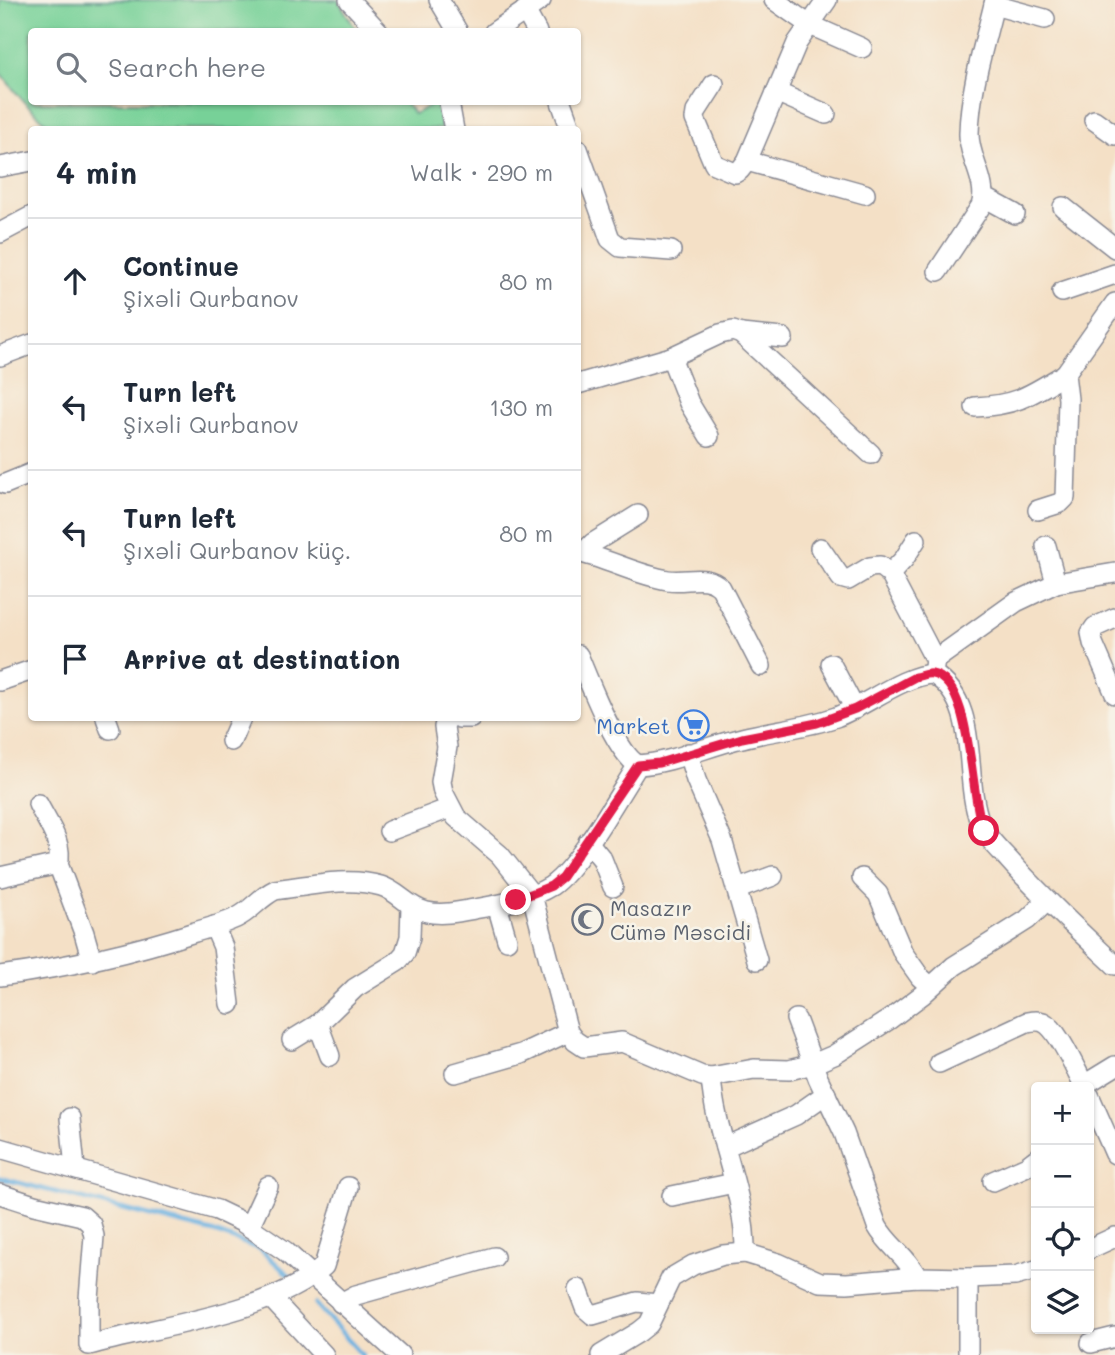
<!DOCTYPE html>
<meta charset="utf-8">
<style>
:root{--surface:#fff;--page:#f6f6f7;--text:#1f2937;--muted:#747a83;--line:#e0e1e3}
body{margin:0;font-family:Mali,sans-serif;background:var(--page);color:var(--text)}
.controls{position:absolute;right:21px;bottom:21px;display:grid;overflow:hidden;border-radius:7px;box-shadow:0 2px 5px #0004}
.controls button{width:63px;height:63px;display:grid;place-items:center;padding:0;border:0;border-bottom:2px solid var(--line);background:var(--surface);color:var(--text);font:35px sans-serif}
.stop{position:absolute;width:21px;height:21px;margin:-16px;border:5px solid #e11d48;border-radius:50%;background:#fff}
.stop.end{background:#e11d48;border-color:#fff;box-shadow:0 2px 7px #0008}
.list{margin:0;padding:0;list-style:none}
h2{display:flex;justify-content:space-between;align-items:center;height:91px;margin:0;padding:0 28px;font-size:30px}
h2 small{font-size:23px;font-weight:400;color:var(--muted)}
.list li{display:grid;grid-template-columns:46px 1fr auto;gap:21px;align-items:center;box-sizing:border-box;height:126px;padding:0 28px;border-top:2px solid var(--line)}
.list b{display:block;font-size:26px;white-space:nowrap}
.list p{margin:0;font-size:23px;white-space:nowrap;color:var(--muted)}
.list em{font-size:23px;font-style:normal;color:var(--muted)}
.icon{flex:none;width:38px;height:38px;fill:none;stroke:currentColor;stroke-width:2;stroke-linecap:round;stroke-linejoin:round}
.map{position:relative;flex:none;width:1115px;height:1355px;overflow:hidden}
.search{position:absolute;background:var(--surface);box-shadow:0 2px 5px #0004;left:28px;top:28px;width:553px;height:77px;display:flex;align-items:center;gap:18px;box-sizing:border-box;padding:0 24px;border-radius:7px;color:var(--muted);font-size:26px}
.panel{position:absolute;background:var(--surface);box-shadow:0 2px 5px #0004;left:28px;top:126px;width:553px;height:595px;border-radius:7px}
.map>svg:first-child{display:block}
.green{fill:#77d198;stroke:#49807b;stroke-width:2}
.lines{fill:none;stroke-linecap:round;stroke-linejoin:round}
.stream{stroke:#69b1e1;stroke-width:4.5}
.minor-casing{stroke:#888892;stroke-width:22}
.minor{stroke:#fff;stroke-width:19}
.route{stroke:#e11d48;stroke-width:9}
.labels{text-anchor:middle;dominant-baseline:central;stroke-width:5;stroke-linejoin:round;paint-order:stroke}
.shop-label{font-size:21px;fill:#366cbe;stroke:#f7f3e8;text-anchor:end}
.worship-label{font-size:21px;fill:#5b616d;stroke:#f7f3e8;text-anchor:start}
</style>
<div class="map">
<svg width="1115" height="1355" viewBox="0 0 1115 1355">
<rect width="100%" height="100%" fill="#f7f3e8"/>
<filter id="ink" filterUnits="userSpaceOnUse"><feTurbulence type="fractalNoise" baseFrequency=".0143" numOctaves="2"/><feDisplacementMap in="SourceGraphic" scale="14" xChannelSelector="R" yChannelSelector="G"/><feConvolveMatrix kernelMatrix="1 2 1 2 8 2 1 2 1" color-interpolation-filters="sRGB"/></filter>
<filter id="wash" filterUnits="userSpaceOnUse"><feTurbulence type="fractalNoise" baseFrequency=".00686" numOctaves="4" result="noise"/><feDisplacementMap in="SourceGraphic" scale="28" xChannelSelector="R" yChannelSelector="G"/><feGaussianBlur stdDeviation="1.57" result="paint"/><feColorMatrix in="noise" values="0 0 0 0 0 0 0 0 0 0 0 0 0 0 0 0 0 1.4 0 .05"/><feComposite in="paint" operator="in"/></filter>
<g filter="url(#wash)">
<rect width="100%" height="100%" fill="#f4e0c6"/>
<polygon class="green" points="0,0 338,0 357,31 32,32 32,102 405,102 414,114 436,103 442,129 53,129 24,102 0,73"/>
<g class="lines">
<g class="stream">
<polyline points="0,1178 213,1232 260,1249 292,1278"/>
<polyline points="316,1304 362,1355"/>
</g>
</g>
</g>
<g filter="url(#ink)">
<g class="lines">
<defs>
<g id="minor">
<polyline points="349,0 379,32"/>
<polyline points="439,0 458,32"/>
<polyline points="774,0 808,24 862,48"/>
<polyline points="994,5 1045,19"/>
<polyline points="525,10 537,32"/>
<polyline points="494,32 541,0"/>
<polyline points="714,84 696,112 695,119 714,164 735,173 740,170 747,161 797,43 827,0"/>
<polyline points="776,92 826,114"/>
<polyline points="449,102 454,130"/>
<polyline points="561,102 571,130"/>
<polyline points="1094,120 1115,135"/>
<polyline points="578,149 610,239 620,247 671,251"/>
<polyline points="747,161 865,194"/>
<polyline points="0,167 32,161"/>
<polyline points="984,197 1015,214"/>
<polyline points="1063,207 1115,248"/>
<polyline points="0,233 32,216"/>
<path d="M 938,271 L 981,206 C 989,182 968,158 969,133 C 970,88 985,43 995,0"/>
<polyline points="1062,292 1115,274"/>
<polyline points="741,334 783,338"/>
<polyline points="0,356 32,344"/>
<polyline points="671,357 689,403 709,436"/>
<polyline points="578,384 671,357 720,334 733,331 741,334 871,454"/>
<path d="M 975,407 C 1018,405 1030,395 1065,374"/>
<polyline points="5,484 32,473"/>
<polyline points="1038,510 1060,503 1065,498 1068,399 1065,374 1115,303"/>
<polyline points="1046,546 1056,583"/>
<polyline points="820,548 841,578 848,580 870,567 880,566 890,574 935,660"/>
<path d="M 578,552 C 608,559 637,575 668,580 C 687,583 706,573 721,588 L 761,666"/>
<polyline points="583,553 593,543 638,515"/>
<polyline points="890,574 904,559 916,540"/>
<polyline points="1115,618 1095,627 1091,633 1093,643 1115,694"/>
<path d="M 578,655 C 589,681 616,753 638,765"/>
<polyline points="831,664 855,709"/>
<polyline points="933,674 935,660 1016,602 1056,583 1115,573"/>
<polyline points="0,681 32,670"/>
<polyline points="106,718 110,729"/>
<polyline points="447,718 444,727 447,747 441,782 443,792 456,817 500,855 532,895 568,1032 575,1041 584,1047 622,1042 702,1076 711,1077 754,1069 789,1070 813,1064 834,1055 890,1019 922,995 954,966 1027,920 1047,901"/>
<polyline points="459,718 471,718"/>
<polyline points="231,741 241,718"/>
<polyline points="688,753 696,780 722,840 757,960"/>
<path d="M 638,765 C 673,763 707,746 742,738 C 773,730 805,728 836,717 C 865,706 904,675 933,674 C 982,704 962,777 980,822 C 986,837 998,848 1009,860 C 1042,897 1079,931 1115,965"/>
<path d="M 38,804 C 47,822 64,844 58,864 L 84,933 L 92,961"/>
<polyline points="389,831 450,808"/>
<polyline points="588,842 602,859 613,887"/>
<polyline points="0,877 58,864"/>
<polyline points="862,878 878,894 903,953 920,977 930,986"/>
<polyline points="738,889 773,876"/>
<polyline points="497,905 507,940"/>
<polyline points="214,926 223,947 230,1004"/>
<path d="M 0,976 C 67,967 131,953 195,932 C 209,928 223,924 236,918 C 251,911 260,897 275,890 C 308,886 348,876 381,886 C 398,891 408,908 427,912 C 443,916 463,911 480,908 C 503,904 530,899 551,886 C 578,868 618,796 638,765"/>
<path d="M 796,1019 L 818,1078 L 844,1133 L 877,1226 C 888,1246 907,1256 917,1277"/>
<polyline points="318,1024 330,1056"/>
<polyline points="292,1040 318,1024 355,988 397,962 405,953 410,937 411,906"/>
<path d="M 939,1063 L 1027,1022 C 1032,1021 1038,1020 1043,1022 C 1059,1029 1076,1071 1085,1087"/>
<polyline points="455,1073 521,1054 568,1032"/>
<path d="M 711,1077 C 715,1137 746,1193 745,1253"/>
<polyline points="1084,1085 1115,1066"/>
<polyline points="1089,1095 1115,1154"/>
<polyline points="70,1118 75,1168"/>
<polyline points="725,1147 796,1115 826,1094"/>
<polyline points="0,1148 217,1210 242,1222 285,1251 400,1355"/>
<polyline points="993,1181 1027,1166 1036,1159"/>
<path d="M 0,1194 L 34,1205 L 82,1216 L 91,1224 L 94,1236 L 89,1299 L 89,1345 C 158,1326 273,1313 324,1266 L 348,1187"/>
<polyline points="672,1196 734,1183"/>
<polyline points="249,1227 268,1186"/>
<polyline points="1089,1249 1115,1237"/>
<polyline points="968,1278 968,1355"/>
<polyline points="578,1289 585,1308 593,1315 637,1302 658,1304"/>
<polyline points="271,1298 324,1355"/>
<polyline points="341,1303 356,1295 494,1257"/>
<polyline points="1091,1343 1115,1337"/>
<polyline points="601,1355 639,1332 649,1324 671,1278 693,1265 723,1255 745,1253 778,1263 820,1282 847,1283 917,1277 968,1278 1015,1276 1036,1270"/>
</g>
</defs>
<use href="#minor" class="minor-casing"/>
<use href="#minor" class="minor"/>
</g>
</g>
<g class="lines" filter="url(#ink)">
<path class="route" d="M 516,900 L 551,886 L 562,877 L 638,765 L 659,763 L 742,738 L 817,723 L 855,709 L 915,677 C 921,676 926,673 932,674 C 974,681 969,799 984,831"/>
</g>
<defs>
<symbol id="supermarket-ring" viewBox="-11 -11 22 22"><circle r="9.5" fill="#f7f3e8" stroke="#3f7fe0" stroke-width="1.5"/><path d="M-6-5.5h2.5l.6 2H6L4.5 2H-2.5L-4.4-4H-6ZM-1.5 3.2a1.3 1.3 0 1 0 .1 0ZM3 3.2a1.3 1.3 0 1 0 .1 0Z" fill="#3f7fe0"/></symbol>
<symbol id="mosque-ring" viewBox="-11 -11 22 22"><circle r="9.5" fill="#f7f3e8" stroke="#6b7280" stroke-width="1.5"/><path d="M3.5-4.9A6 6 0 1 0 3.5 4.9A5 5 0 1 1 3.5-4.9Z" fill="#6b7280"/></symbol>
</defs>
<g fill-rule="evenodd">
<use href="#supermarket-ring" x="676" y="708" width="35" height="35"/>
<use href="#mosque-ring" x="570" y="902" width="35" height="35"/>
</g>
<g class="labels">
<g class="shop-label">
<text x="670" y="725">Market</text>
</g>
<g class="worship-label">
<text x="610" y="907">Masazır<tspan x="610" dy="24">Cümə Məscidi</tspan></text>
</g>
</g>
</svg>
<div class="controls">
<button>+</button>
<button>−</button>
<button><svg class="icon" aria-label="locate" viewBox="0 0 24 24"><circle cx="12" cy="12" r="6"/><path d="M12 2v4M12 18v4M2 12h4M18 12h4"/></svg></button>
<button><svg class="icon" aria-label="layers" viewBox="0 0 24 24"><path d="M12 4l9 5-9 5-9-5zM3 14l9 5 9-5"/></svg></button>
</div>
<div class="stop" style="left:984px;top:831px"></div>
<div class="stop end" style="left:516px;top:900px"></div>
<div class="search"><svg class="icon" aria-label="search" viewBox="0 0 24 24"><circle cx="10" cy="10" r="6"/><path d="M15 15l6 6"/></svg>Search here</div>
<section class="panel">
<h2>4 min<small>Walk · 290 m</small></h2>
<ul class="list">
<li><svg class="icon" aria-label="ahead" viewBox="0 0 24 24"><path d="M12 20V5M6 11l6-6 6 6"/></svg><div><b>Continue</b><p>Şixəli Qurbanov</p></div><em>80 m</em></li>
<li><svg class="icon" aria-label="left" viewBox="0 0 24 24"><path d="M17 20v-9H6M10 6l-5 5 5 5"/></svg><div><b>Turn left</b><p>Şixəli Qurbanov</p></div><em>130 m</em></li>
<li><svg class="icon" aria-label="left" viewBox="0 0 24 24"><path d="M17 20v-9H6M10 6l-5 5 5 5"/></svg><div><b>Turn left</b><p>Şıxəli Qurbanov küç.</p></div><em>80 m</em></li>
<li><svg class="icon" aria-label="arrive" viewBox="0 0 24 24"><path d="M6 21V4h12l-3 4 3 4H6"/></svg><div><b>Arrive at destination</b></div></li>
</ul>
</section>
</div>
